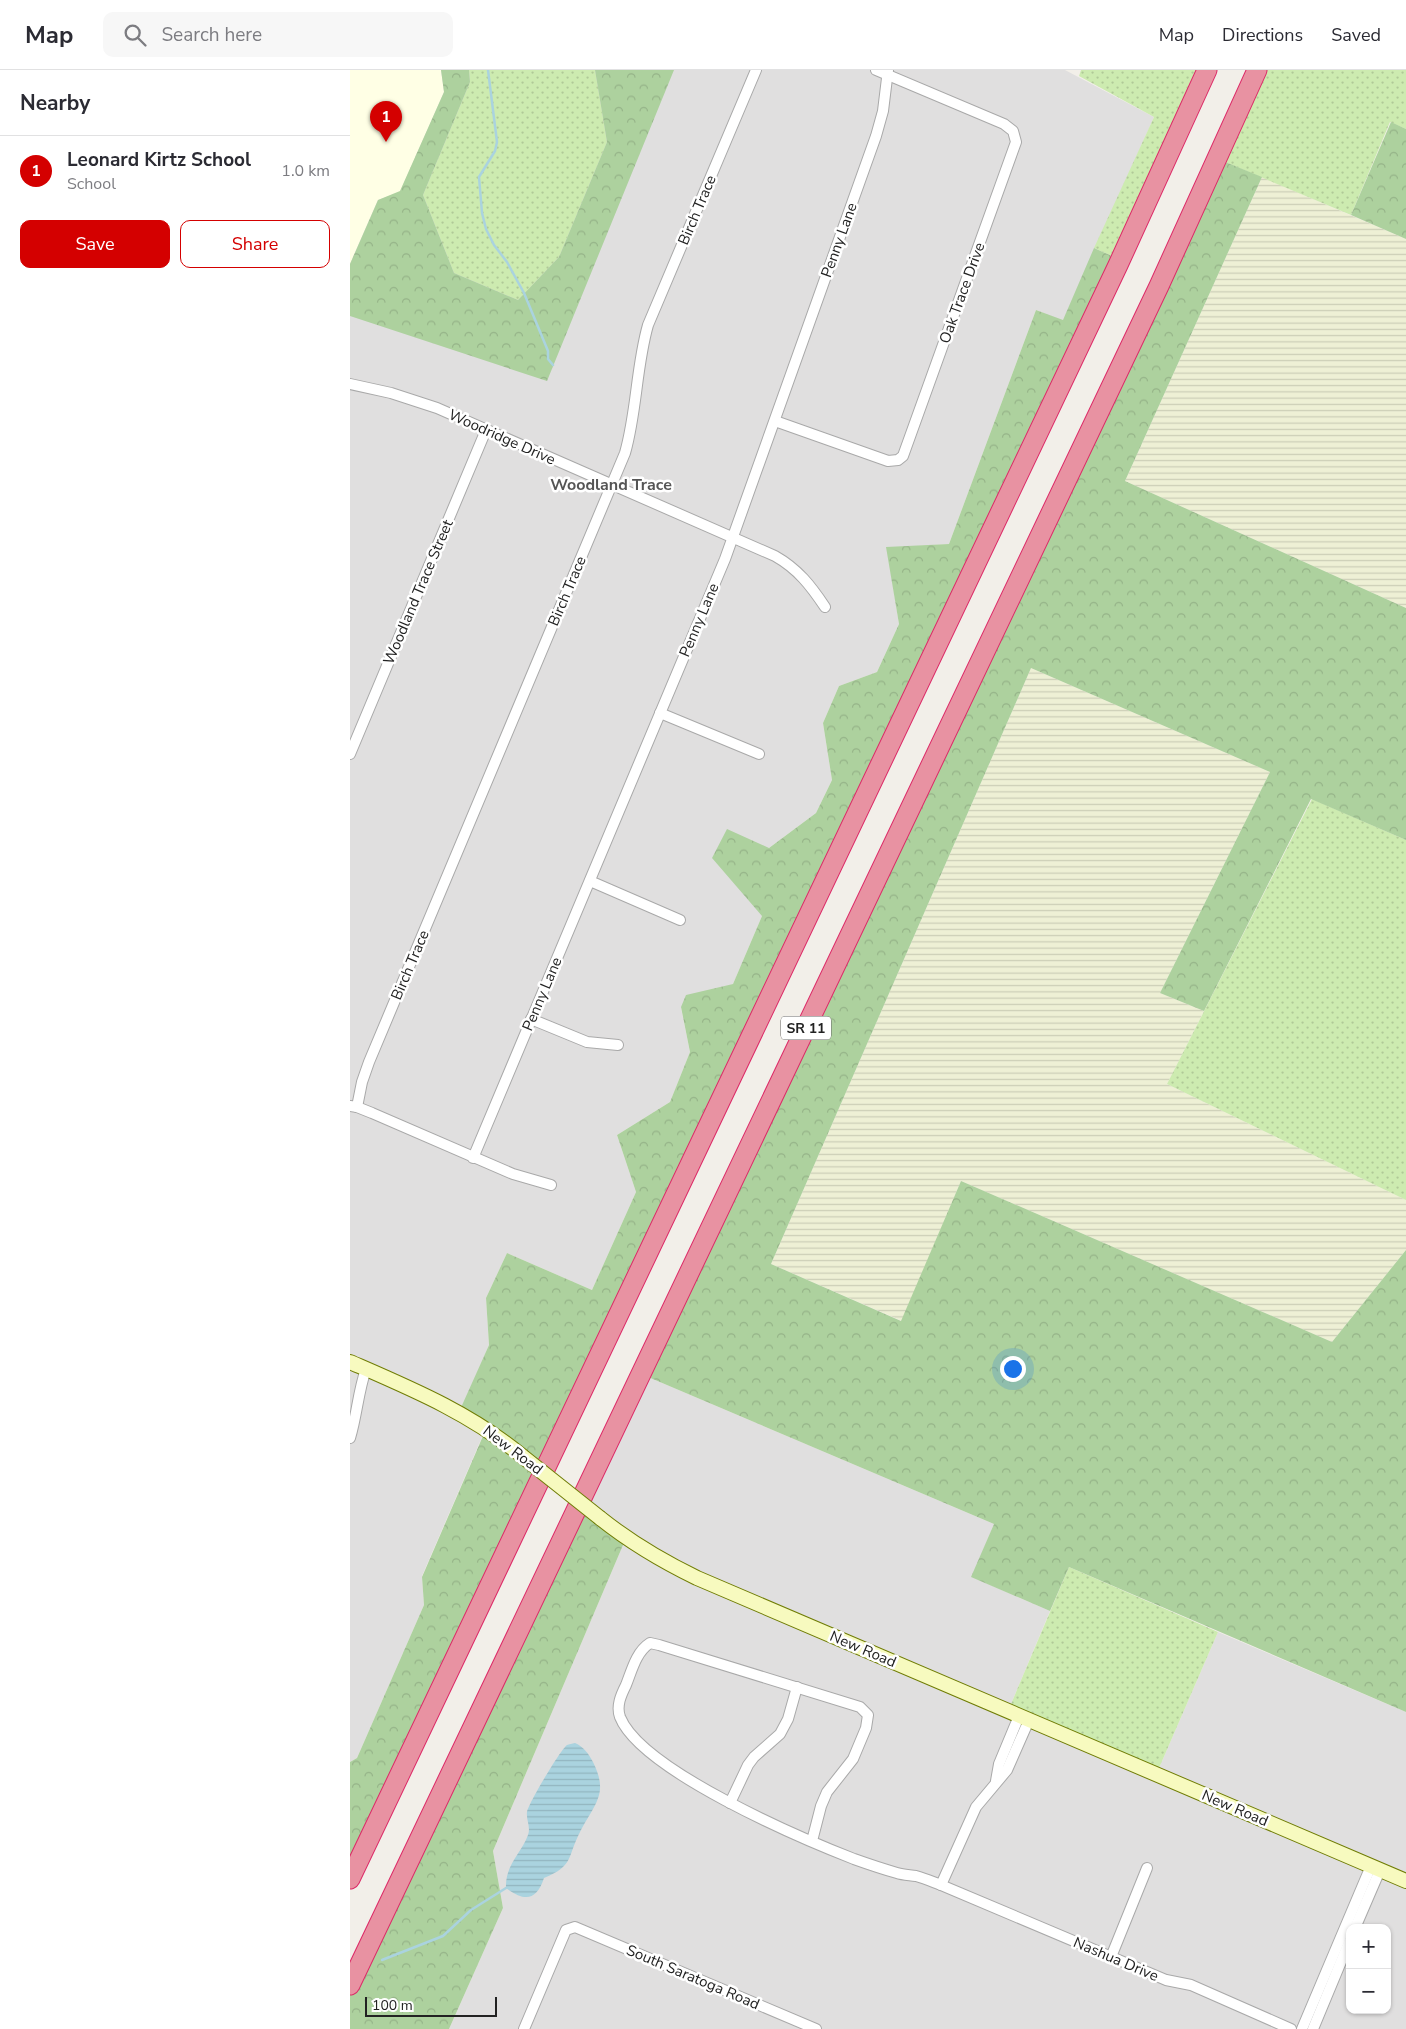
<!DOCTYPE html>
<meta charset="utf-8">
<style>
:root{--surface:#fff;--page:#f7f7f7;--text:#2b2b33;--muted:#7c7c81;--line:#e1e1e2;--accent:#d40000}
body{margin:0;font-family:"Nunito Sans",sans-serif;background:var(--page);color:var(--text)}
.controls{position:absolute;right:15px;bottom:15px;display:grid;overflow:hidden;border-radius:10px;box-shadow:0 1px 4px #0004}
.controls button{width:45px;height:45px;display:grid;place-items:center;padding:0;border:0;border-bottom:1px solid var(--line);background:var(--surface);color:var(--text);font:25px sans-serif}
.scale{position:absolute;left:15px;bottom:12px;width:132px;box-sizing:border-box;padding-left:5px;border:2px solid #222;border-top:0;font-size:14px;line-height:18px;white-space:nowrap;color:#222;-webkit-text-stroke:4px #fff;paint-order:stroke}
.you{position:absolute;left:662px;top:1298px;width:18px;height:18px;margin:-12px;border:4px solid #fff;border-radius:50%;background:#1a73e8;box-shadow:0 0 0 8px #1a73e833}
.badge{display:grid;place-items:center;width:32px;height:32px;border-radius:50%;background:var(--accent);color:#fff;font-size:16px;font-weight:700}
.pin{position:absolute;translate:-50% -41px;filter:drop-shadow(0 1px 2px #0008)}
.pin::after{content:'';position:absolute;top:26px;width:18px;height:15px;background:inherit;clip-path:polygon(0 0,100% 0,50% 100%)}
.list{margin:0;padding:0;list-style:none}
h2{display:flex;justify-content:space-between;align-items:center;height:65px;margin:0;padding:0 20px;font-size:21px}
h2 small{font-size:16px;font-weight:400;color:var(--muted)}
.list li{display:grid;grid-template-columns:32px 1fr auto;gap:15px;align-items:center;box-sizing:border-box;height:70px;padding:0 20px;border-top:1px solid var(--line)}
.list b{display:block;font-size:19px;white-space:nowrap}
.list p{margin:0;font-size:16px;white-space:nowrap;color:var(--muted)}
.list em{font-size:16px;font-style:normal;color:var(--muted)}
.actions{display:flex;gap:10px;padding:15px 20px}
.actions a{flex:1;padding:11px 0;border:1px solid var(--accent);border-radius:10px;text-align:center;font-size:18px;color:var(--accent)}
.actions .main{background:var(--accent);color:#fff}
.icon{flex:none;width:28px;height:28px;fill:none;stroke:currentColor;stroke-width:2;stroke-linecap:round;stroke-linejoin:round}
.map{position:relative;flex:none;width:1056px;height:1959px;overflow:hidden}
header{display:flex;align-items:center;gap:30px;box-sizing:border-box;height:70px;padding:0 25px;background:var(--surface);border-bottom:1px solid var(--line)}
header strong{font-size:24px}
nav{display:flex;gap:28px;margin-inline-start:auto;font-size:18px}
.search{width:350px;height:45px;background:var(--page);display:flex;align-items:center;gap:12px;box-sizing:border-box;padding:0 18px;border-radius:10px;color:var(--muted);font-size:19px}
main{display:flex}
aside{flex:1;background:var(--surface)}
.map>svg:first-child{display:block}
.residential{fill:#e0dfdf;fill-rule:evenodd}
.education{fill:#ffffe5}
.farmland{fill:url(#farmland-rules)}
.grass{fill:url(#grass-dots)}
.forest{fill:url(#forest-crowns)}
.water{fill:url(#water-rules)}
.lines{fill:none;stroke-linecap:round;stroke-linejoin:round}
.stream{stroke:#aad3df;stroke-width:2.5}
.street-casing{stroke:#a9a9a9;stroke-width:12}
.secondary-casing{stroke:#707d05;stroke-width:16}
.highway-casing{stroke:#dc2a67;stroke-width:21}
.street{stroke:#fff;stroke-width:10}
.secondary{stroke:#f7fabf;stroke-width:14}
.highway{stroke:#e892a2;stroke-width:19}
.secondary-bridge-casing{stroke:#707d05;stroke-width:16;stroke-linecap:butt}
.secondary-bridge{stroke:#f7fabf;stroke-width:14}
.labels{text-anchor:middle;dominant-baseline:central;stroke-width:5;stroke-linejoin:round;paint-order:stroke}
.shield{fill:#fff;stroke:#646464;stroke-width:1}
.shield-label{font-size:14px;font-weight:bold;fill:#222}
.street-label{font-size:15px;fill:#222;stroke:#fff}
.neighbourhood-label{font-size:16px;font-weight:bold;fill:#555;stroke:#fff}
</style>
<header>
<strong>Map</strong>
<div class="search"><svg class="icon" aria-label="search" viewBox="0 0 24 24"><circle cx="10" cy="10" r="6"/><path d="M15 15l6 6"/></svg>Search here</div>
<nav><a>Map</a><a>Directions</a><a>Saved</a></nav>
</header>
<main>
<aside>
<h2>Nearby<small></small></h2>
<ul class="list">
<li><span class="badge">1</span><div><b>Leonard Kirtz School</b><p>School</p></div><em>1.0 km</em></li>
</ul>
<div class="actions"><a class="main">Save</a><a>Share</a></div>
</aside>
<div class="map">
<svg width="1056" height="1959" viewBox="0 0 1056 1959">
<defs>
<pattern id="farmland-rules" width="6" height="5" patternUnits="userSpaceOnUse" patternTransform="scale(1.25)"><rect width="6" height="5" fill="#eef0d5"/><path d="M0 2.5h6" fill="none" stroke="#ccceb7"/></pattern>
<pattern id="grass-dots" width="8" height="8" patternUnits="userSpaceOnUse" patternTransform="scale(1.25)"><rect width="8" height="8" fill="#cdebb0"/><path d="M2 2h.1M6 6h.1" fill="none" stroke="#b0c997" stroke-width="1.8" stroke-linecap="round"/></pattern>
<pattern id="forest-crowns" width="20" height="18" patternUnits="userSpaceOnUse" patternTransform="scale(1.25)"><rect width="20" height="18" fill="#add19e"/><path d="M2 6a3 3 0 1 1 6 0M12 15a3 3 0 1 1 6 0" fill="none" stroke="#95b388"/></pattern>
<pattern id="water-rules" width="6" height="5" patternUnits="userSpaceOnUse" patternTransform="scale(1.25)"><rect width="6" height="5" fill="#aad3df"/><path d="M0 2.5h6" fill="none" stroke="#92b5bf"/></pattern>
</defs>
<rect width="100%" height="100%" fill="#f2efe9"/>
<g class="residential">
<polygon points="0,0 715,0 804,47 713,251 686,240 599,474 537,478 549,554 527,602 489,616 473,653 482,710 466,743 419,778 412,846 383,914 331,938 340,982 320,1032 267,1065 286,1122 242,1220 157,1183 136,1228 139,1275 110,1342 136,1358 72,1506 74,1535 7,1688 0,1692"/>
<path d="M 291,1304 L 644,1454 L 622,1507 L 700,1541 L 658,1641 L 806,1705 L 868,1562 L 1056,1642 L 1056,1959 L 99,1959 L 153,1838 L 143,1781 L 276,1468 L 230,1432 ZM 1000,1858 L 1037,1858 L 1037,1940 L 1000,1940 Z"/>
</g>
<polygon class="education" points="0,0 91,0 94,22 50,122 28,130 0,194"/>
<g class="farmland">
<polygon points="912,107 1056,169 1056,538 775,411"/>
<polygon points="681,598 920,702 810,923 854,941 817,1014 1056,1130 1056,1180 982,1272 611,1111 552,1251 421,1194"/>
</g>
<g class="grass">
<polygon points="119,0 245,0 257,72 209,187 168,230 104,203 73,125 120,12"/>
<polygon points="731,0 857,0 771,190 744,178 804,47 729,6"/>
<polygon points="907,0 1056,0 1056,59 1040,52 1001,145 868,89"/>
<polygon points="962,729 1056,770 1056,1130 817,1014"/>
<polygon points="719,1497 868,1562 806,1705 658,1641"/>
</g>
<g class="forest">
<polygon points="91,0 119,0 120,12 73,125 104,203 168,230 209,187 257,72 245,0 324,0 197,311 0,246 0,194 28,130 50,121 94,22"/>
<polygon points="1041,52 1056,59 1056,169 1001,145"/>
<polygon points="868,89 912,107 775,411 1056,538 1056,770 961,729 854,941 810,923 920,702 681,598 421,1194 551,1251 611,1111 982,1272 1056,1180 1056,1642 719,1497 700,1541 621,1507 644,1454 291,1304"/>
<polygon points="744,178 771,190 0,1810 0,1692 7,1688 74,1535 72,1507 136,1359 109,1342 139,1275 136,1228 157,1183 242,1220 286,1122 267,1065 320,1032 340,982 331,937 336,925 383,914 412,846 362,788 377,759 419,778 466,743 482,710 473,653 489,616 527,602 549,554 536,477 599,474 686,240 713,250"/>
<polygon points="230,1432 276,1468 143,1781 153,1838 99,1959 0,1959 0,1915"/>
</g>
<path class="water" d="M 225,1673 C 234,1677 238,1683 243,1692 C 259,1724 245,1733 230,1762 C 217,1787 224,1796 194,1808 C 186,1832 174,1831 156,1818 C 155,1795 171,1784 178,1765 C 181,1757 176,1750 177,1742 C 178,1734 211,1679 217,1675 C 219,1674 222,1674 225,1673 Z"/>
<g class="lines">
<g class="stream">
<polyline points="138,0 147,72 145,81 129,107 132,143 136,159 144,175 157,192 174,223 198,281 198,289 203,295"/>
<polyline points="32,1890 93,1866 121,1840 156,1818"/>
</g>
<defs>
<g id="street">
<path d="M 0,314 L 41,323 L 87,338 L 425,486 C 448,499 461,516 475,537"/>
<polyline points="425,351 538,391 548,390 553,386 666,72 663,61 654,54 526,0"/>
<polyline points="310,643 409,684"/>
<polyline points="0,684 136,360"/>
<polyline points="240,811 330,850"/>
<polyline points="181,949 237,972 268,975"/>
<polyline points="0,1036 7,1037 22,1043 163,1104 201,1115"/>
<path d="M 7,1037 L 12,1012 L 19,992 L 275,383 C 287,341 286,297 298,255 L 406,0"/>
<polyline points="123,1088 375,489 526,66 533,41 538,0"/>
<path d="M 0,1368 C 7,1345 8,1322 16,1299"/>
<polyline points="646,1711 649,1694 669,1646"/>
<polyline points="380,1733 398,1695 404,1687 430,1664 438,1649 447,1617"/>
<path d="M 462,1771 L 471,1736 L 477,1722 L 503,1689 L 516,1658 L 518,1645 L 510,1637 L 309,1575 L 300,1573 C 286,1582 282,1600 276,1615 C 271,1625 266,1636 270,1647 C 291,1700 450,1768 504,1789 C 518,1794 533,1799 547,1803 C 553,1805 560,1805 566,1806 C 574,1808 583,1812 591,1815 L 816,1910 L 841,1915 L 941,1959"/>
<polyline points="591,1815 626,1737 657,1700 679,1650"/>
<polyline points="1005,1858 1030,1800"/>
<polyline points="761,1887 797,1798"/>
<polyline points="174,1959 216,1860 225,1857 466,1959"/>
<polyline points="952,1959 1021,1796"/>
<polyline points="963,1959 1000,1870"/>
</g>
<g id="secondary">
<path d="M 0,1292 C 62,1319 120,1343 172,1386"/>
<path d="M 250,1448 C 280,1472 312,1491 347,1508 L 1056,1811"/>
</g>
<g id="highway">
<polyline points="0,1809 768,195 857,0"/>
<polyline points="0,1915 809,216 907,0"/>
</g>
</defs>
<use href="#street" class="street-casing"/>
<use href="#secondary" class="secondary-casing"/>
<use href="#highway" class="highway-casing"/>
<use href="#street" class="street"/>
<use href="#secondary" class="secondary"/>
<use href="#highway" class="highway"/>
<defs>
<polyline id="secondary-bridge" points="172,1386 250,1448"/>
</defs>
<use href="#secondary-bridge" class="secondary-bridge-casing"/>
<use href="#secondary-bridge" class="secondary-bridge"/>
</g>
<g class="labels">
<rect class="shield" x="431" y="946.5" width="50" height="23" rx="4"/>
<g class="shield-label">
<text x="456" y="958">SR 11</text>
</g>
<g class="street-label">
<text transform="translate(347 140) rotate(-67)">Birch Trace</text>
<text transform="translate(489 170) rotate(-70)">Penny Lane</text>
<text transform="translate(612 223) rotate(-70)">Oak Trace Drive</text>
<text transform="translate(152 367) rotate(24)">Woodridge Drive</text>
<text transform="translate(217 521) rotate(-67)">Birch Trace</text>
<text transform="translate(68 522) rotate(-67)">Woodland Trace Street</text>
<text transform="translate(349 550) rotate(-67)">Penny Lane</text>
<text transform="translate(60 895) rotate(-67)">Birch Trace</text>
<text transform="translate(192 924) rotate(-67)">Penny Lane</text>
<text transform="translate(163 1380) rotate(37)">New Road</text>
<text transform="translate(513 1579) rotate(23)">New Road</text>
<text transform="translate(885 1738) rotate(23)">New Road</text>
<text transform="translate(766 1889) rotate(23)">Nashua Drive</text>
<text transform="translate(343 1907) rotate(23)">South Saratoga Road</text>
</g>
<g class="neighbourhood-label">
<text x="261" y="415">Woodland Trace</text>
</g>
</g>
</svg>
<div class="controls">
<button>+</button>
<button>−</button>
</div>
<div class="scale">100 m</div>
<div class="you"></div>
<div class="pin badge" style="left:36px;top:72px">1</div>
</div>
</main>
